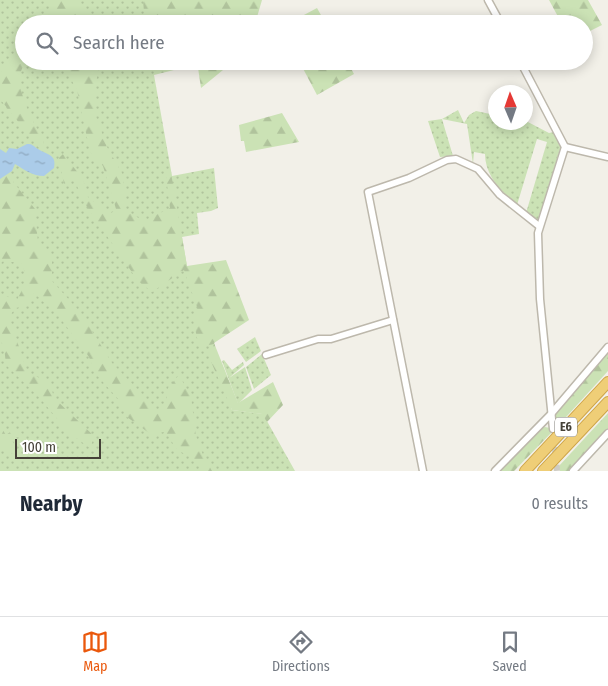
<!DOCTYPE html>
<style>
:root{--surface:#fff;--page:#f6f6f7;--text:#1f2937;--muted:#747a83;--line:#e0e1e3;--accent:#ea580c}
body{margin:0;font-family:"Fira Sans Condensed",sans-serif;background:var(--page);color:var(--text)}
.compass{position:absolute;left:488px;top:85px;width:45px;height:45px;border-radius:50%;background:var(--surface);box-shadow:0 2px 12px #0003;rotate:358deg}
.scale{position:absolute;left:15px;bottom:12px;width:86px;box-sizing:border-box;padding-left:5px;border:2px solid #454138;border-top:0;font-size:14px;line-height:18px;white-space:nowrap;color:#454138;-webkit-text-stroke:4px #fff;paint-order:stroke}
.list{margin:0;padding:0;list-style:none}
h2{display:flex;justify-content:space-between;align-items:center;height:65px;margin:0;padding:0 20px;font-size:21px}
h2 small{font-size:16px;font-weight:400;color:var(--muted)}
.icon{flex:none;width:28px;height:28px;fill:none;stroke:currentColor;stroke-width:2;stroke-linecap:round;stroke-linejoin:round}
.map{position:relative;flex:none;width:608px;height:471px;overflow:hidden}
.search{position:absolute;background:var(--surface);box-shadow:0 2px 12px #0003;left:15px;right:15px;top:15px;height:55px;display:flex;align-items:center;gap:12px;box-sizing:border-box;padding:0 18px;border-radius:28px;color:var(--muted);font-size:19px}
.sheet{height:145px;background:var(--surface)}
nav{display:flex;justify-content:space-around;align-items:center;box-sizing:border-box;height:70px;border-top:1px solid var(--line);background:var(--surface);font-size:14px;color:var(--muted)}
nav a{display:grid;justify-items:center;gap:2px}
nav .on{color:var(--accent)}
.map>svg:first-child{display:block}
.grass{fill:url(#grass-dots)}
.forest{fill:url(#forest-firs)}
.water{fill:url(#water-ripples)}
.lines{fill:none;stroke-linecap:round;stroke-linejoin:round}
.minor-tunnel{stroke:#cfcdc5;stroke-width:6;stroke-dasharray:6 3;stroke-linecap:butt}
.minor-casing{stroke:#bdb8ac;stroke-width:9}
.highway-casing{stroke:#cda448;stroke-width:12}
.minor{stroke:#fff;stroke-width:6}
.highway{stroke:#efce77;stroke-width:10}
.labels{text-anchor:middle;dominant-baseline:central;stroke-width:4;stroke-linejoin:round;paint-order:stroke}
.shield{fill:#fff;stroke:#7d7a74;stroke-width:1}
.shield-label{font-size:12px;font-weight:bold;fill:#454138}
</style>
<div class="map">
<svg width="608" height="471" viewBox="0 0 608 471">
<defs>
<pattern id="grass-dots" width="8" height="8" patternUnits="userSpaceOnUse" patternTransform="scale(1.25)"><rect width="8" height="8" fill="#cbe2b5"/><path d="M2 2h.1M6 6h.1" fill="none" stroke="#b0c39c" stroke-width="1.8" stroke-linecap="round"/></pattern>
<pattern id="forest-firs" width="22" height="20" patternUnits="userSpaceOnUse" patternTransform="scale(1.25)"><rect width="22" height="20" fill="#cbe2b5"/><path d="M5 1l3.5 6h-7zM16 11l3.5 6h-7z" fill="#b0c39c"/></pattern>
<pattern id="water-ripples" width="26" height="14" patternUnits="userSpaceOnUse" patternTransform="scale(1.25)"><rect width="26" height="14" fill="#abcce9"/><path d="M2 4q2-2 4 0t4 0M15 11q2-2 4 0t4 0" fill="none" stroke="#8da7be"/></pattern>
</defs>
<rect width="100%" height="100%" fill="#f2f0e8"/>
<g class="grass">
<polygon points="0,0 170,0 171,24 24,24 24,61 197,61 198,64 154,75 172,176 214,168 218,208 211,211 197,213 199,234 182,237 187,266 214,343 232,410 263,414 295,471 0,471"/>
<path d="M 458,110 L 464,123 L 469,115 L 476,111 L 495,115 L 496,122 L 526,121 L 549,133 L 554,132 L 561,146 L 538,221 L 526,213 L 547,142 L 537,139 L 517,205 C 499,190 485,174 485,154 L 474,152 L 473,164 L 467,124 L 442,119 L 453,156 L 440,157 L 428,121 L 442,119 Z"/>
<polygon points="255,337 261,351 246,362 237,349"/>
<polygon points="262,354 271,375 254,389 246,367"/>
<polygon points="224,360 232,370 243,362 244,365 229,378 245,367 252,390 238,404 222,361"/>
</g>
<g class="forest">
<polygon points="50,0 79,0 93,24 43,24 51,10"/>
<polygon points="143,0 262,0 255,24 184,24 183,22 145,24"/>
<polygon points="549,0 588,0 602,25 584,34 584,24 562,24"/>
<polygon points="317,8 326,24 287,24"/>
<path d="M 24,46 L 24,61 L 29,61 C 5,76 35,123 44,143 L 40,149 L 0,99 L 0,73 Z"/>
<polygon points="61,61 100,61 94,93 94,111 107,147 123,175 126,211 144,221 170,208 166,176 171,173 187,266 226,260 249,320 214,343 238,403 273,382 283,405 267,422 262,414 232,410 209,357 214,344 199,347 193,319 199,313 184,270 152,292 138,281 85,204 74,179 64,184 59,158 63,154 83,179 88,197 109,215 116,209 103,166 90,152 77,90"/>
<polygon points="197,61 234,61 201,88"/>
<polygon points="299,61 347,61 354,74 317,95"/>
<polygon points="282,113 299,142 246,152 244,141 241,141 239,125"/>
<path d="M 9,173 L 14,183 L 35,209 L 38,244 L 52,258 L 52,281 L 80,312 L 112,363 L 157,410 L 166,404 L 168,388 L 179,375 L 191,397 L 196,436 L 203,455 L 212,471 L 203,471 C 198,457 186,457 176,448 C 171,442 171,437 164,432 L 158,433 L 156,438 L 127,417 L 119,400 L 95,373 L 89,357 L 58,315 L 34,293 L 28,305 L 16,308 L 9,316 L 27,372 L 50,383 L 54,398 L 94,436 L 90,448 L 68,432 L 40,398 L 6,365 L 4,346 L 0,341 L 0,294 L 17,300 C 24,287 29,276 21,263 L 3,261 L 0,264 L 0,179 Z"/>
<polygon points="608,352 608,371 556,428 555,414"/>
<polygon points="608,413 608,431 569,471 560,471 558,467"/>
<polygon points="0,426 6,435 13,430 23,434 26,438 14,437 12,440 20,457 17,458 7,449 0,449"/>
<polygon points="545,427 550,428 552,432 514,471 499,471 541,428"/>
</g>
<path class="water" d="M 27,144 C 33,144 33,146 38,149 C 47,155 57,154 54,168 L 44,176 C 32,176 25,170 15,164 L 12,171 L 0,179 L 0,149 L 6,153 L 9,148 L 17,149 Z"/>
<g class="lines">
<polyline class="minor-tunnel" points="554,438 557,471"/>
<defs>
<g id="minor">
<polyline points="488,0 501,24"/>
<polyline points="520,61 565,147 538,233 540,299 553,429"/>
<polyline points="565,147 608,157"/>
<polyline points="266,355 318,339 331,339 393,320"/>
<polyline points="423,471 368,192 409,178 447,160 456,159 478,169 500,195 539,226"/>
<polyline points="495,471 551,414 608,347"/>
<polyline points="573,471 608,433"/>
</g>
<g id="highway">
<polyline points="525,471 608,382"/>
<polyline points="543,471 608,402"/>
</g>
</defs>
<use href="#minor" class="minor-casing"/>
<use href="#highway" class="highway-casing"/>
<use href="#minor" class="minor"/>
<use href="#highway" class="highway"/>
</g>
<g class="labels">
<rect class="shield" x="555" y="417.5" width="22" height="19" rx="4"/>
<g class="shield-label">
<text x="566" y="427">E6</text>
</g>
</g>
</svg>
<svg class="compass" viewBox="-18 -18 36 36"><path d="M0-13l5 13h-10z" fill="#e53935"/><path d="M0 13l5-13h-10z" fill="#747a83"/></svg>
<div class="scale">100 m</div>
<div class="search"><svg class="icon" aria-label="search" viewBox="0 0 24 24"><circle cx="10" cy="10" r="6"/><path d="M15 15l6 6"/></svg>Search here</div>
</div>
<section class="sheet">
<h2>Nearby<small>0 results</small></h2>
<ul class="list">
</ul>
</section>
<nav>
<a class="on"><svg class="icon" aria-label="map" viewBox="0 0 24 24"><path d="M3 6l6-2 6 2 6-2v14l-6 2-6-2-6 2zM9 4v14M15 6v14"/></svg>Map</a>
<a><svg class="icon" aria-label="directions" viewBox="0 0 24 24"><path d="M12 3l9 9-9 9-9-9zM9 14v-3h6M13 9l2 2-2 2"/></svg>Directions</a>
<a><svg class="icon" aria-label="saved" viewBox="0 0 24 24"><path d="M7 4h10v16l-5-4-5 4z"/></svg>Saved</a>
</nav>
